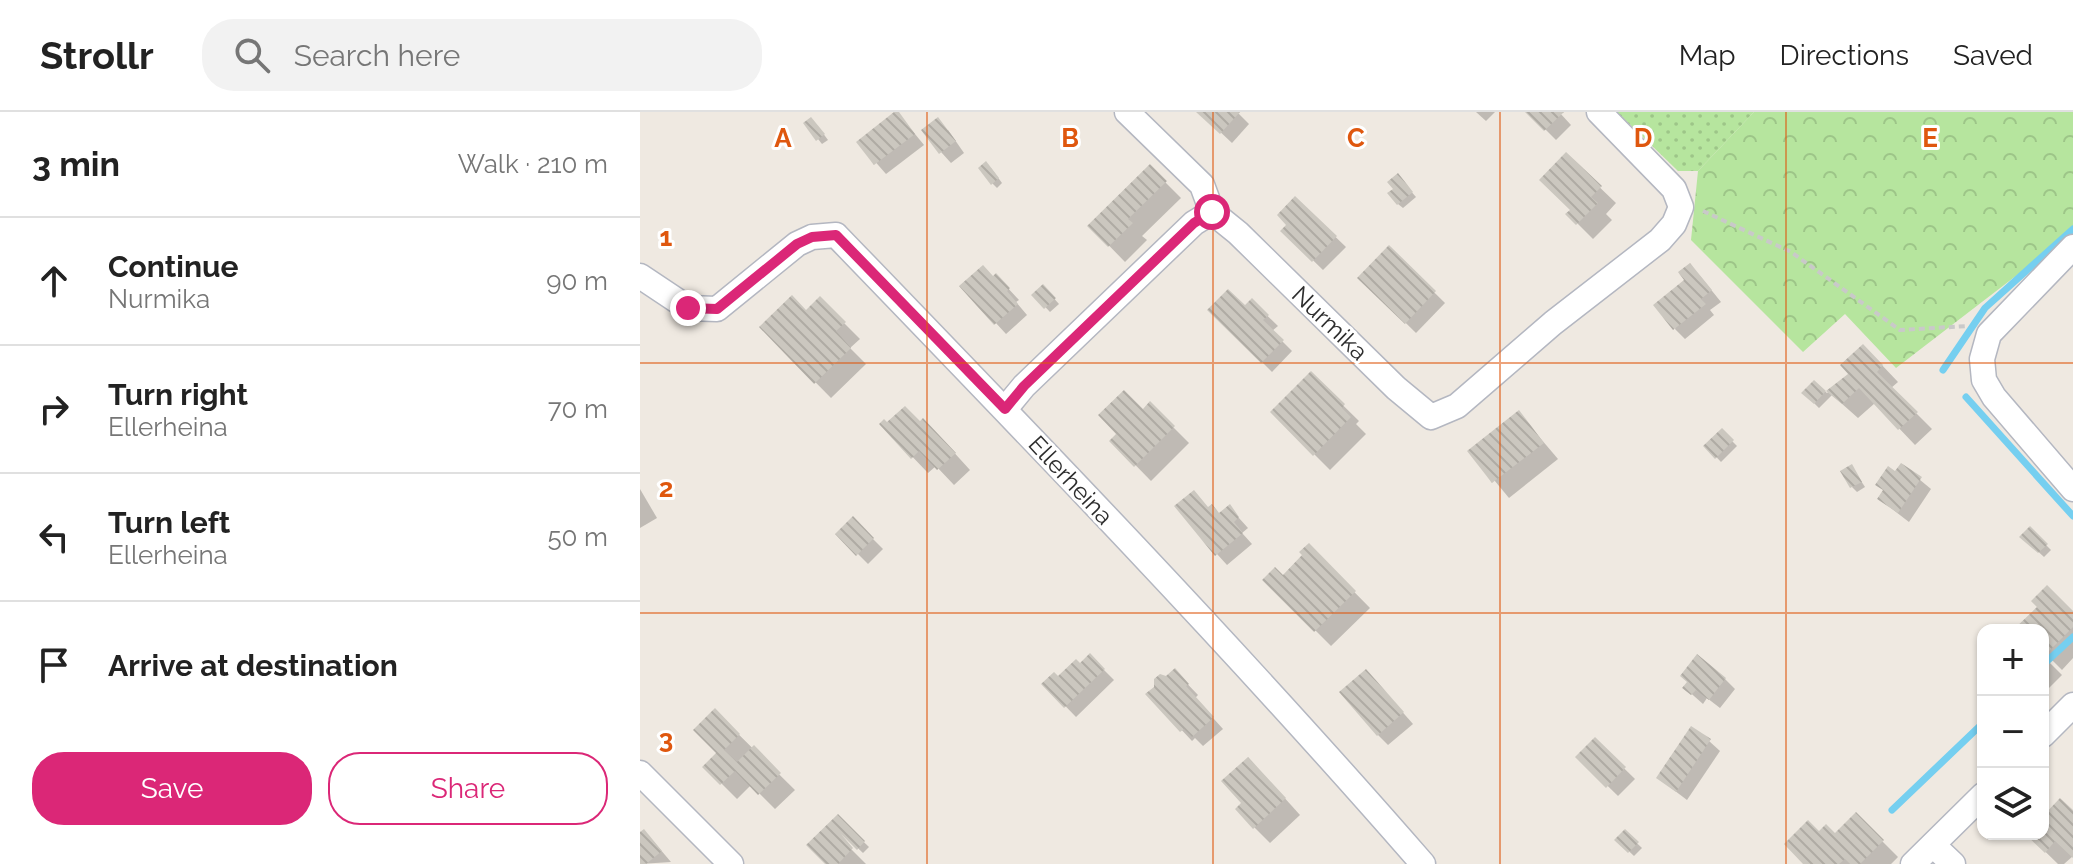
<!DOCTYPE html>
<meta charset="utf-8">
<style>
:root{--surface:#fff;--page:#f2f2f2;--text:#222;--muted:#767676;--line:#e0e0e0;--accent:#db2777}
body{margin:0;font-family:Raleway,sans-serif;background:var(--page);color:var(--text)}
.controls{position:absolute;right:24px;bottom:24px;display:grid;overflow:hidden;border-radius:16px;box-shadow:0 2px 6px #0004}
.controls button{width:72px;height:72px;display:grid;place-items:center;padding:0;border:0;border-bottom:2px solid var(--line);background:var(--surface);color:var(--text);font:40px sans-serif}
.stop{position:absolute;width:24px;height:24px;margin:-18px;border:6px solid #db2777;border-radius:50%;background:#fff}
.stop.end{background:#db2777;border-color:#fff;box-shadow:0 2px 8px #0008}
.list{margin:0;padding:0;list-style:none}
h2{display:flex;justify-content:space-between;align-items:center;height:104px;margin:0;padding:0 32px;font-size:34px}
h2 small{font-size:26px;font-weight:400;color:var(--muted)}
.list li{display:grid;grid-template-columns:52px 1fr auto;gap:24px;align-items:center;box-sizing:border-box;height:128px;padding:0 32px;border-top:2px solid var(--line)}
.list b{display:block;font-size:30px;white-space:nowrap}
.list p{margin:0;font-size:26px;white-space:nowrap;color:var(--muted)}
.list em{font-size:26px;font-style:normal;color:var(--muted)}
.actions{display:flex;gap:16px;padding:24px 32px}
.actions a{flex:1;padding:18px 0;border:2px solid var(--accent);border-radius:32px;text-align:center;font-size:28px;color:var(--accent)}
.actions .main{background:var(--accent);color:#fff}
.icon{flex:none;width:44px;height:44px;fill:none;stroke:currentColor;stroke-width:2;stroke-linecap:round;stroke-linejoin:round}
.map{position:relative;flex:none;width:1433px;height:752px;overflow:hidden}
header{display:flex;align-items:center;gap:48px;box-sizing:border-box;height:112px;padding:0 40px;background:var(--surface);border-bottom:2px solid var(--line)}
header strong{font-size:38px}
nav{display:flex;gap:44px;margin-inline-start:auto;font-size:28px}
.search{width:560px;height:72px;background:var(--page);display:flex;align-items:center;gap:20px;box-sizing:border-box;padding:0 28px;border-radius:32px;color:var(--muted);font-size:30px}
main{display:flex}
aside{flex:1;background:var(--surface)}
.map>svg:first-child{display:block}
.grass{fill:url(#grass-dots)}
.forest{fill:url(#forest-crowns)}
.shadow{fill:#0003}
.lines{fill:none;stroke-linecap:round;stroke-linejoin:round}
.stream{stroke:#75cff0;stroke-width:7}
.building{fill:url(#building-back-hatch)}
.minor-casing{stroke:#b4b7c1;stroke-width:27}
.path{stroke:#c9c9c9;stroke-width:4;stroke-dasharray:6 4;stroke-linecap:butt}
.minor{stroke:#fff;stroke-width:24}
.route{stroke:#db2777;stroke-width:10}
.grid{fill:none;stroke:#df570e;stroke-width:2;stroke-opacity:0.55}
.labels{text-anchor:middle;dominant-baseline:central;stroke-width:6;stroke-linejoin:round;paint-order:stroke}
.street-label{font-size:24px;fill:#2e2e2e;stroke:#fff}
.grid-label{font-size:26px;text-anchor:middle;font-weight:bold;fill:#df570e;stroke:#fff;stroke-width:6;stroke-linejoin:round;paint-order:stroke}
</style>
<header>
<strong>Strollr</strong>
<div class="search"><svg class="icon" aria-label="search" viewBox="0 0 24 24"><circle cx="10" cy="10" r="6"/><path d="M15 15l6 6"/></svg>Search here</div>
<nav><a>Map</a><a>Directions</a><a>Saved</a></nav>
</header>
<main>
<aside>
<h2>3 min<small>Walk · 210 m</small></h2>
<ul class="list">
<li><svg class="icon" aria-label="ahead" viewBox="0 0 24 24"><path d="M12 20V5M6 11l6-6 6 6"/></svg><div><b>Continue</b><p>Nurmika</p></div><em>90 m</em></li>
<li><svg class="icon" aria-label="right" viewBox="0 0 24 24"><path d="M7 20v-9h11M14 6l5 5-5 5"/></svg><div><b>Turn right</b><p>Ellerheina</p></div><em>70 m</em></li>
<li><svg class="icon" aria-label="left" viewBox="0 0 24 24"><path d="M17 20v-9H6M10 6l-5 5 5 5"/></svg><div><b>Turn left</b><p>Ellerheina</p></div><em>50 m</em></li>
<li><svg class="icon" aria-label="arrive" viewBox="0 0 24 24"><path d="M6 21V4h12l-3 4 3 4H6"/></svg><div><b>Arrive at destination</b></div></li>
</ul>
<div class="actions"><a class="main">Save</a><a>Share</a></div>
</aside>
<div class="map">
<svg width="1433" height="752" viewBox="0 0 1433 752">
<defs>
<pattern id="grass-dots" width="8" height="8" patternUnits="userSpaceOnUse" patternTransform="scale(2)"><rect width="8" height="8" fill="#b6e59e"/><path d="M2 2h.1M6 6h.1" fill="none" stroke="#9dc588" stroke-width="1.8" stroke-linecap="round"/></pattern>
<pattern id="forest-crowns" width="20" height="18" patternUnits="userSpaceOnUse" patternTransform="scale(2)"><rect width="20" height="18" fill="#b6e59e"/><path d="M2 6a3 3 0 1 1 6 0M12 15a3 3 0 1 1 6 0" fill="none" stroke="#9dc588"/></pattern>
<pattern id="building-back-hatch" width="6" height="6" patternUnits="userSpaceOnUse" patternTransform="scale(2)"><rect width="6" height="6" fill="#cbc7bf"/><path d="M-1 5l2 2M0 0l6 6M5-1l2 2" fill="none" stroke="#afaba4"/></pattern>
</defs>
<rect width="100%" height="100%" fill="#efe9e1"/>
<polygon class="grass" points="977,0 1114,0 1058,59 1038,59"/>
<polygon class="forest" points="1114,0 1433,0 1433,120 1256,256 1205,202 1163,240 1051,128 1058,59"/>
<g class="shadow">
<polygon points="257,0 284,33 246,62 218,30"/>
<polygon points="559,0 597,0 609,12 592,31"/>
<polygon points="836,0 855,0 846,9"/>
<polygon points="888,0 919,0 931,13 916,28"/>
<polygon points="176,12 188,28 182,32 178,27"/>
<polygon points="308,18 324,41 311,51 301,40"/>
<polygon points="926,43 976,91 966,102 972,108 953,127 928,102 932,98"/>
<polygon points="510,55 541,86 502,124 507,128 485,150 450,114"/>
<polygon points="351,56 362,71 357,76 352,71"/>
<polygon points="762,69 776,85 763,96 758,92 755,77"/>
<polygon points="656,87 706,135 683,158 643,119 649,113"/>
<polygon points="749,136 805,191 776,221 720,166"/>
<polygon points="1060,164 1081,190 1070,198 1074,203 1045,227 1035,217 1047,169"/>
<polygon points="354,166 366,174 379,188 376,190 387,203 366,222 322,174"/>
<polygon points="403,174 419,192 410,200 394,183"/>
<polygon points="180,187 220,227 210,236 226,252 191,286 121,215 167,200"/>
<polygon points="612,189 638,214 632,219 652,239 632,260 570,198 605,196"/>
<polygon points="1239,250 1258,270 1251,276 1292,317 1275,333 1235,291 1218,306 1192,283 1179,296 1164,281 1174,271 1187,281 1210,263"/>
<polygon points="671,262 719,309 716,312 726,322 690,358 632,300"/>
<polygon points="510,292 549,331 511,369 472,329"/>
<polygon points="879,301 918,347 869,386 830,339"/>
<polygon points="280,311 299,324 330,358 314,373 296,354 288,361 241,312"/>
<polygon points="1082,319 1097,334 1081,350 1066,334"/>
<polygon points="1262,353 1291,377 1269,410 1239,387"/>
<polygon points="1212,355 1225,375 1217,380 1212,375"/>
<polygon points="0,377 17,406 0,416"/>
<polygon points="589,395 608,416 602,421 612,432 587,453 577,442 569,397 580,403"/>
<polygon points="213,407 243,437 228,452 198,422"/>
<polygon points="1390,417 1411,438 1404,445 1382,425"/>
<polygon points="669,434 730,496 691,534 625,468 643,465 665,443"/>
<polygon points="1400,495 1433,502 1433,546 1422,558 1403,539 1403,518 1376,518"/>
<polygon points="450,544 474,568 436,605 404,572 440,554"/>
<polygon points="1403,544 1422,563 1404,581 1403,580"/>
<polygon points="535,559 558,583 555,586 583,617 563,634 555,626 552,629 508,582"/>
<polygon points="1085,567 1095,577 1080,596 1067,586 1063,592 1045,576"/>
<polygon points="736,570 773,612 748,633 738,623"/>
<polygon points="75,599 155,678 135,697 111,673 97,687 65,655 78,641"/>
<polygon points="955,628 995,667 978,684 938,645"/>
<polygon points="1069,629 1080,639 1047,688 1018,666"/>
<polygon points="624,663 660,703 630,731 614,715"/>
<polygon points="1433,701 1433,744 1424,752 1418,752 1388,723 1403,722 1403,707"/>
<polygon points="1216,703 1258,745 1251,752 1166,752 1179,721 1195,724"/>
<polygon points="198,705 229,735 223,741 192,711"/>
<polygon points="188,714 226,752 228,752 188,752"/>
<polygon points="985,720 1002,736 994,744 977,728"/>
<polygon points="0,722 14,730 31,750 0,752"/>
</g>
<g class="lines">
<g class="stream">
<polyline points="1303,258 1345,196 1433,117"/>
<polyline points="1326,285 1433,404"/>
<polyline points="1403,553 1433,525"/>
<polyline points="1252,698 1343,611"/>
</g>
</g>
<g class="building">
<polygon points="254,0 259,0 275,22 234,53 216,30"/>
<polygon points="556,0 600,0 580,22"/>
<polygon points="885,0 924,0 904,19"/>
<polygon points="171,5 185,22 176,29 163,11"/>
<polygon points="298,5 316,29 299,42 281,18"/>
<polygon points="926,40 962,74 951,85 958,91 936,113 925,102 930,98 899,68"/>
<polygon points="346,49 359,66 351,73 338,56"/>
<polygon points="510,52 527,69 488,107 493,111 468,135 447,114"/>
<polygon points="758,61 773,80 757,93 747,81 753,77 747,70"/>
<polygon points="655,84 697,124 672,150 640,119 646,113 637,103"/>
<polygon points="749,133 796,179 765,212 717,166"/>
<polygon points="1050,151 1072,178 1061,187 1066,192 1033,218 1013,193 1044,168 1038,160"/>
<polygon points="343,153 353,164 356,161 370,176 367,179 378,192 354,213 319,174"/>
<polygon points="403,172 416,186 404,197 391,183"/>
<polygon points="588,177 605,193 612,186 629,203 623,208 644,228 621,251 567,198"/>
<polygon points="152,183 166,198 180,184 206,210 196,219 211,236 174,272 119,215"/>
<polygon points="1223,232 1243,253 1237,260 1278,300 1258,318 1219,276 1202,292 1186,279 1174,292 1161,281 1174,268 1186,279 1208,262 1200,253"/>
<polygon points="671,259 705,292 702,296 711,305 673,344 630,300"/>
<polygon points="484,278 503,297 510,289 535,314 494,355 469,329 476,322 458,303"/>
<polygon points="265,294 280,309 283,306 316,341 297,358 279,339 271,347 239,312 244,307 247,310"/>
<polygon points="879,298 904,331 852,371 827,339"/>
<polygon points="1082,316 1094,328 1075,347 1063,334"/>
<polygon points="1261,351 1282,365 1258,401 1237,387 1243,378 1235,373 1248,354 1255,359"/>
<polygon points="1212,352 1222,370 1210,376 1200,359"/>
<polygon points="554,378 568,395 572,392 579,401 590,392 599,405 594,410 603,421 575,444 534,394"/>
<polygon points="213,404 234,426 216,444 195,422"/>
<polygon points="1390,414 1408,432 1398,441 1379,425"/>
<polygon points="669,431 716,479 674,520 622,468 635,455 643,463 662,443 659,440"/>
<polygon points="1407,473 1433,499 1433,515 1405,543 1407,546 1403,550 1403,518 1373,518 1397,495 1391,489"/>
<polygon points="450,541 465,557 424,596 401,572 414,560 418,564 436,547 440,551"/>
<polygon points="1057,542 1086,566 1069,588 1056,578 1051,583 1042,576 1047,570 1040,564"/>
<polygon points="535,556 549,572 546,574 574,605 552,625 544,617 540,620 505,582 514,575 514,567 520,562 526,564"/>
<polygon points="726,557 764,600 737,624 699,580"/>
<polygon points="75,596 100,622 84,638 97,650 114,633 141,661 118,683 95,659 80,673 62,655 76,641 53,618"/>
<polygon points="1051,614 1071,627 1036,680 1016,666"/>
<polygon points="955,625 986,655 966,676 935,645"/>
<polygon points="608,645 646,686 613,717 595,697 601,691 581,669"/>
<polygon points="1420,686 1433,698 1433,746 1415,729 1405,741 1385,722 1403,722 1403,704"/>
<polygon points="1216,700 1244,728 1220,752 1210,752 1205,747 1199,752 1163,752 1144,732 1168,708 1179,719 1186,712 1195,721"/>
<polygon points="198,702 225,729 217,738 201,722 213,736 198,752 185,752 166,733"/>
<polygon points="4,717 22,739 6,752 0,752 0,720"/>
<polygon points="985,717 999,730 988,741 974,728"/>
</g>
<g class="lines">
<defs>
<g id="minor">
<polyline points="487,0 562,73 572,100"/>
<polyline points="1433,135 1349,222 1342,247 1344,268 1354,285 1433,377"/>
<path d="M 0,164 L 48,196 L 77,197 L 157,132 L 172,125 L 196,123 C 395,329 595,536 783,752"/>
<polyline points="365,297 384,274 554,111 572,100 598,121 756,276 791,305 817,294 913,211 1020,128 1034,112 1041,95 1034,77 959,0"/>
<polyline points="1403,623 1433,593"/>
<polyline points="0,661 91,752"/>
<polyline points="1293,733 1313,752"/>
<polyline points="1273,752 1343,683"/>
</g>
</defs>
<use href="#minor" class="minor-casing"/>
<polyline class="path" points="1063,99 1151,140 1260,218 1328,214"/>
<use href="#minor" class="minor"/>
</g>
<g class="lines">
<polyline class="route" points="48,196 77,197 157,132 172,125 196,123 365,297 384,274 554,111 572,100"/>
</g>
<path class="grid" d="M 287,0 L 287,752M 573,0 L 573,752M 860,0 L 860,752M 1146,0 L 1146,752M 0,251 L 1433,251M 0,501 L 1433,501"/>
<g class="labels">
<g class="street-label">
<text transform="translate(690 211) rotate(44)">Nurmika</text>
<text transform="translate(431 368) rotate(47)">Ellerheina</text>
</g>
</g>
<g class="grid-label">
<text x="143" y="35">A</text>
<text x="430" y="35">B</text>
<text x="716" y="35">C</text>
<text x="1003" y="35">D</text>
<text x="1290" y="35">E</text>
<text x="26" y="134">1</text>
<text x="26" y="385">2</text>
<text x="26" y="636">3</text>
</g>
</svg>
<div class="controls">
<button>+</button>
<button>−</button>
<button><svg class="icon" aria-label="layers" viewBox="0 0 24 24"><path d="M12 4l9 5-9 5-9-5zM3 14l9 5 9-5"/></svg></button>
</div>
<div class="stop" style="left:572px;top:100px"></div>
<div class="stop end" style="left:48px;top:196px"></div>
</div>
</main>
